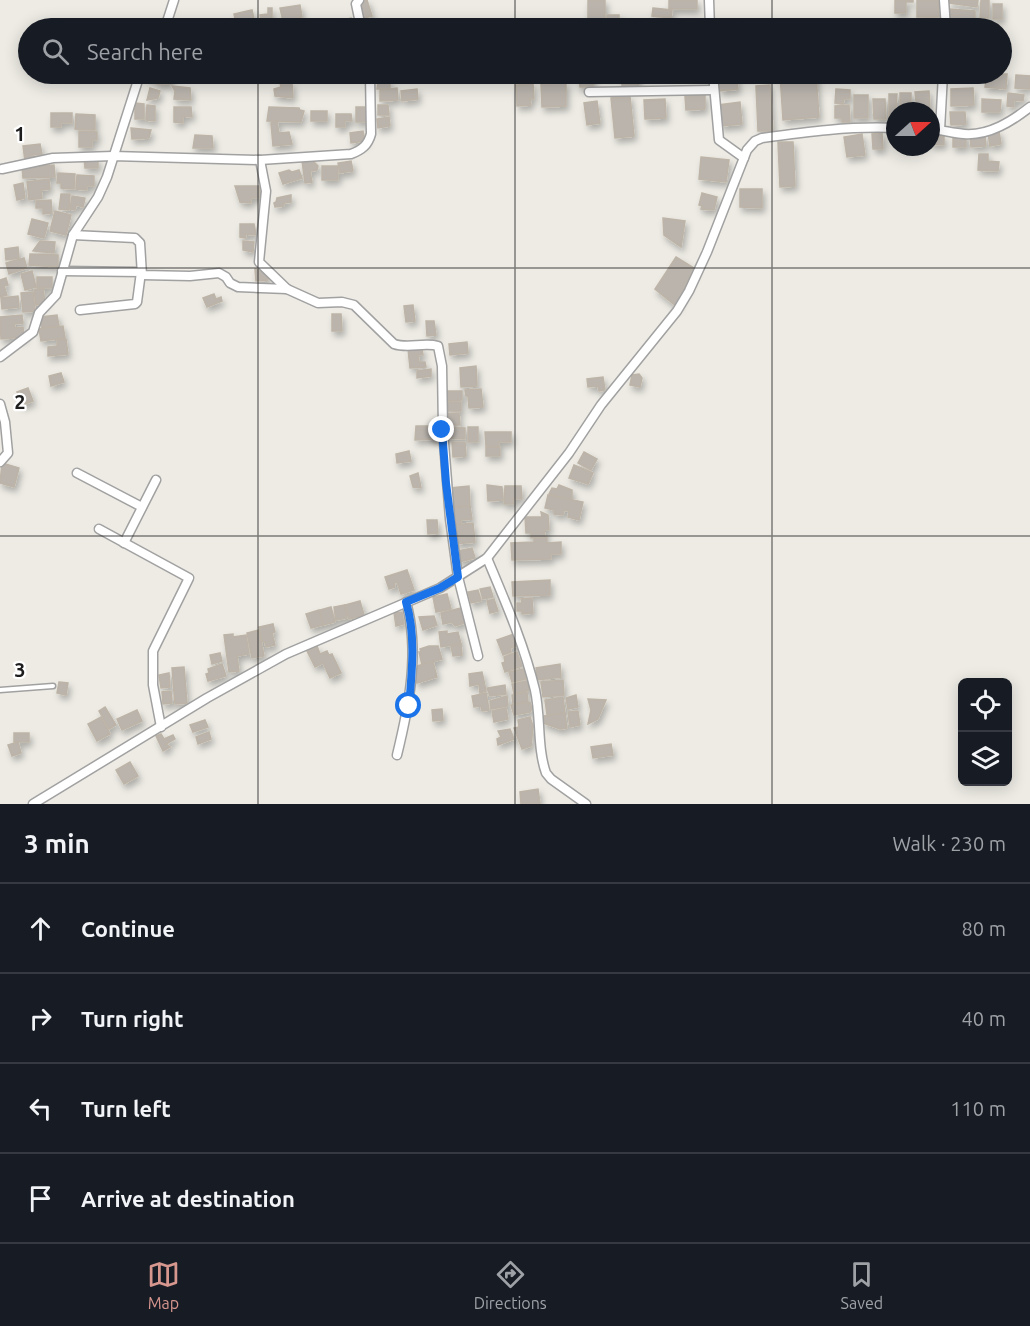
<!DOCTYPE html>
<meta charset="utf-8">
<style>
:root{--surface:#171b24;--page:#242831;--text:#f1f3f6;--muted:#9ea1a6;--line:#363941;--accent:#d7978f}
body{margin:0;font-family:Ubuntu,sans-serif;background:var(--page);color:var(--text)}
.controls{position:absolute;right:18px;bottom:18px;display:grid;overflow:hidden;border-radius:9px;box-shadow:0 3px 15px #0003}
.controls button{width:54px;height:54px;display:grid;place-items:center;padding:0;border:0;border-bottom:2px solid var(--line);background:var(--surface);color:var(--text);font:30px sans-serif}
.compass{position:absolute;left:886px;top:102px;width:54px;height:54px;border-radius:50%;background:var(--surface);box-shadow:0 3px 15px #0003;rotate:69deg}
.stop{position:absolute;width:18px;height:18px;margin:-14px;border:4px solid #1a73e8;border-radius:50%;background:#fff}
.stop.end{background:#1a73e8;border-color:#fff;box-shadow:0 2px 6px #0008}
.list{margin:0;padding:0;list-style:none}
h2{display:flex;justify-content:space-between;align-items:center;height:78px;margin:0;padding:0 24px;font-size:26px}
h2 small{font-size:20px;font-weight:400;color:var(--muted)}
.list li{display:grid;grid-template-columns:39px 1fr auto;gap:18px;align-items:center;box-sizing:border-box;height:90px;padding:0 24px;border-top:2px solid var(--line)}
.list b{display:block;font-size:22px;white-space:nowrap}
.list em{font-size:20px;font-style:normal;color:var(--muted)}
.icon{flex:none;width:33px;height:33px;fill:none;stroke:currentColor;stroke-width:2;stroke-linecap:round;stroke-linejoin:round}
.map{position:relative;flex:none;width:1030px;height:804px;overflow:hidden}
.search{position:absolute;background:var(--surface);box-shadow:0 3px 15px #0003;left:18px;right:18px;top:18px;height:66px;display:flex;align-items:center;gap:15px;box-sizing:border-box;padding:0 21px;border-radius:33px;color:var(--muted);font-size:22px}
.sheet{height:438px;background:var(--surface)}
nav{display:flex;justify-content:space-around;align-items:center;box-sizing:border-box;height:84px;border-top:2px solid var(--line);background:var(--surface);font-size:16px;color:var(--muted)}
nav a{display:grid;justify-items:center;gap:3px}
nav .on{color:var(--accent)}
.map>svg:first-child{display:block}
.building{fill:#bab4ad;stroke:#bdb4a7;stroke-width:1.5;filter:url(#shadow)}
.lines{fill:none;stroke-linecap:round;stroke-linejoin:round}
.service-casing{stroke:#a1a1a1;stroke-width:7}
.minor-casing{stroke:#a1a1a1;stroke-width:11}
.service{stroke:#fff;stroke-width:4}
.minor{stroke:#fff;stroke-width:8}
.route{stroke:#1a73e8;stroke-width:8}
.grid{fill:none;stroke:#1d1d1d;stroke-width:1.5;stroke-opacity:0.55}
.grid-label{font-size:20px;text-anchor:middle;font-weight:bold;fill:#1d1d1d;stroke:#fff;stroke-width:4.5;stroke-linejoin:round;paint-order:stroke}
</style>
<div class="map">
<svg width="1030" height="804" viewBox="0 0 1030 804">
<defs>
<filter id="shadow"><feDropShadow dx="2.5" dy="4.5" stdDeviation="3" flood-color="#0004"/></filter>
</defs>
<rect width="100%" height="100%" fill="#edebe4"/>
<g class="building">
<polygon points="367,0 372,16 364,18 361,16 357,4"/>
<rect x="588" y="0" width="17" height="28"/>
<rect x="669" y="0" width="28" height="9"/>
<polygon points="895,0 913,0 913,2 906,2 906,13 895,13"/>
<polygon points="917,0 938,0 939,17 917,17"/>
<polygon points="949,0 978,0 977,7 949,3"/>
<polygon points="981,0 989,0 989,18 980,18"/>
<rect x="993" y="4" width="9" height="15"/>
<polygon points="300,5 302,17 283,21 280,8"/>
<polygon points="268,8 272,8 272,19 267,25 261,26 260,15 268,14"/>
<polygon points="653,8 672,10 671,18 652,16"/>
<polygon points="949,9 975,11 975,22 948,19"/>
<polygon points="252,10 255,23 237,27 234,14"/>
<polygon points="607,15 619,15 619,19 628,19 629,28 607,28"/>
<polygon points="351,18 354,23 353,28 341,28 339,21"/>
<polygon points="722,20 736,21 736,28 721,28"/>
<rect x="741" y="23" width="21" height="5"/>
<polygon points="147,74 170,74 171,84 157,84 156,80 150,79 147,77"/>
<polygon points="579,74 593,74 593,87 580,87"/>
<polygon points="622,74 638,74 639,87 622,87"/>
<polygon points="718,74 736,74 738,89 720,91"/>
<polygon points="780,74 816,74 819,117 783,120"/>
<polygon points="987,74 1007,74 1006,89 985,87"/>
<polygon points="1016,75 1030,76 1030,89 1015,88"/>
<polygon points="378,81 390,81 390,89 377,89"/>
<polygon points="280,83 292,83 293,98 275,96 274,89 281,87"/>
<polygon points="566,83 566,106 542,107 541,84"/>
<polygon points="533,84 534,99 530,99 531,105 517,106 516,85"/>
<polygon points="770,85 773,131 758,131 756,86"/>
<polygon points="172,86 190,88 191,100 174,99 175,91"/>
<polygon points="150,88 160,91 158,98 147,100"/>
<polygon points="397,88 398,100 380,101 380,90"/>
<polygon points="973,88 974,105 951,106 951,89"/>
<polygon points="417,89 418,99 402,101 401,91"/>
<polygon points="836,89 850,90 850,99 844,99 843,104 835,103"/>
<polygon points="929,91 930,111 917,111 915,92"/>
<rect x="900" y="93" width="11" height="18"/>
<polygon points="1008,93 1024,95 1023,101 1014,100 1014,107 1007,106"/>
<polygon points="889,94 897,94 895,119 889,118"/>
<polygon points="705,95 705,109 686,110 685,96"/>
<rect x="854" y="95" width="14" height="23"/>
<polygon points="630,96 634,136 615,138 611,98"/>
<polygon points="665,99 666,118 645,119 644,100"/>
<polygon points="873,99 885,99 886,119 874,119"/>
<polygon points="982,99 1001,100 1000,112 982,112"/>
<polygon points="597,101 600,123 587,125 584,103"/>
<polygon points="740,102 742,124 721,126 718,105"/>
<polygon points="135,103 144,104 144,119 135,119"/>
<polygon points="147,105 155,106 155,121 146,120"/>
<polygon points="378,105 388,105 389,115 378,115"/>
<polygon points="849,105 850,122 842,122 842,118 835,118 835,106"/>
<polygon points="174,107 191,107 192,117 183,116 183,123 174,122"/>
<polygon points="269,107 299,108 300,110 304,111 301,122 267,121"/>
<rect x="356" y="107" width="13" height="15"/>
<rect x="311" y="111" width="16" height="10"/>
<polygon points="950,112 965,112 966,124 951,125"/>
<polygon points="51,113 72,113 72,123 61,123 61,127 51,127"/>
<polygon points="76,114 95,115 95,130 75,129"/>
<polygon points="336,114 351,114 352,121 345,121 345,127 336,127"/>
<polygon points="389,117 390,126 378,128 377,119"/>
<polygon points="277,121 279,133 289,132 292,144 273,146 271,123"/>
<polygon points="131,128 151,130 149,138 132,139"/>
<polygon points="79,131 97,132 97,140 92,140 92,147 79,147"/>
<polygon points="363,131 365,141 351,143 350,133"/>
<polygon points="999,131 1001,144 990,146 988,133"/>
<polygon points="882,133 883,149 873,149 872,134"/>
<polygon points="862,134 865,155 847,157 844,137"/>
<rect x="953" y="134" width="13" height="13"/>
<polygon points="195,135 212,136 213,148 193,148"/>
<polygon points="931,135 944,136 944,145 931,144"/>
<polygon points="985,136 986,146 971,147 970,137"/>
<polygon points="778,142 793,142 795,186 780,187"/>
<polygon points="40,144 42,154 32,155 32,160 25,161 23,146"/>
<polygon points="979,154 988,154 988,161 999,162 998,171 978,170"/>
<polygon points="701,157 729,160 726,182 699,179"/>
<polygon points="84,159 98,159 98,168 85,168"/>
<polygon points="312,160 318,166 317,170 310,171 312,182 305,183 302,161"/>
<polygon points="351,161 353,171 340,173 338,163"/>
<polygon points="54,165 55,177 23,178 22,167"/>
<rect x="322" y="166" width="16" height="14"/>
<polygon points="289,170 292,172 299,170 302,178 283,184 279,173"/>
<polygon points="58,173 75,174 74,189 61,188 61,183 57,183"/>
<polygon points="77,175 94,176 94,186 87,186 87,190 76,189"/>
<polygon points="49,179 50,189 41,190 42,198 29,200 27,182"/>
<polygon points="23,183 25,198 17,200 14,185"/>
<polygon points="235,186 259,186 261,198 251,198 251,203 240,202"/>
<polygon points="740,189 762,189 762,208 740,207"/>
<polygon points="702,193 717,197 714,210 701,209 702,206 699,205"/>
<polygon points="61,194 70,194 69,210 59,209"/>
<polygon points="291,195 291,202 284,203 284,206 275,207 274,203 276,202 277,198"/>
<polygon points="72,196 85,198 83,207 76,205 75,210 70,209"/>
<polygon points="51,200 52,213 43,214 43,208 36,208 36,201"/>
<polygon points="55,211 71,215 66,235 50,231"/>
<polygon points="663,218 685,221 681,247 664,235"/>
<polygon points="32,219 48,223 44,238 28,234"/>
<polygon points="240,224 254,224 256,235 245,234 246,238 240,237"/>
<polygon points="40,241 55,242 54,253 33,251"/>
<polygon points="243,241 254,242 253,252 243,250"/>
<polygon points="18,247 19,258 6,260 5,249"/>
<polygon points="30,254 58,255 58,267 29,265"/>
<polygon points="676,257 694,268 676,306 655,289"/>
<polygon points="24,258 27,268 9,274 6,263"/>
<polygon points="255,269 263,270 268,274 268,280 256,281"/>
<polygon points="32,271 36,287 25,290 21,274"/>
<rect x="37" y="277" width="15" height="11"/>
<polygon points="6,278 8,285 4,286 7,295 0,297 0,280"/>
<polygon points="43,288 45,303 36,305 34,290"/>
<polygon points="33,292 35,311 23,312 21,293"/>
<polygon points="214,294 216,299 221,297 222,301 207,307 203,298"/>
<polygon points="18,296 19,307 2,309 1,298"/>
<polygon points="413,305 415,321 406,322 404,306"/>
<polygon points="332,314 341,314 342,331 332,331"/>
<polygon points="22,315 23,323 14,324 15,328 23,327 24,337 1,339 0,317"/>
<polygon points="57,315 59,326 42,328 40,317"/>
<polygon points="426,321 434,321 436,335 427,336"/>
<polygon points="63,326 65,338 41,341 39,329"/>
<polygon points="66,339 68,354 48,356 48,347 57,346 57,340"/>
<polygon points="467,342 468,353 450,355 449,344"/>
<polygon points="422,348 423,355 418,355 419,362 425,362 426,367 410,368 408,349"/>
<polygon points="476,366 477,386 461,387 460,368"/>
<polygon points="431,369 431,376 417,378 417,371"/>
<polygon points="61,373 64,382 51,386 49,376"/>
<polygon points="639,374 642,378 640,387 630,385 632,375"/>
<polygon points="603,377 605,390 599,391 598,386 588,387 587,379"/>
<polygon points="28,388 33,401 22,405 17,392"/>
<polygon points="481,389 483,407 469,408 468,396 466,396 465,390"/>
<polygon points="447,391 462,391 462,400 447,401"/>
<rect x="445" y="402" width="16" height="9"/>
<polygon points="459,413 460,425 447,425 446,414"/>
<polygon points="416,426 436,426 437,439 415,440"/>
<polygon points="447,427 465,428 465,439 446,438"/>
<rect x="468" y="427" width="10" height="15"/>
<polygon points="485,432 511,432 511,442 499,442 499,446 486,446"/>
<polygon points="452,442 465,442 466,456 453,457"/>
<rect x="486" y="447" width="14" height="9"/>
<polygon points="409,451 411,461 397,463 396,454"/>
<polygon points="584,452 597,459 591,470 578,463"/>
<polygon points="2,463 19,468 14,487 0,483"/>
<polygon points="574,465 593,473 588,484 569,478"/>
<polygon points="418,473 421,488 413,487 410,476"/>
<polygon points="487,485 502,487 503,500 488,501"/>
<polygon points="559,485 572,490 572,500 549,494 552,488 557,489"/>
<polygon points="469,486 470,506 452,507 450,488"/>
<polygon points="505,486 521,486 522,499 513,499 514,504 504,504"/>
<polygon points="548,495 583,502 579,520 568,517 569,511 564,510 563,515 554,514 554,510 545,508"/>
<polygon points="470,506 472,519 461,520 461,524 455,524 453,508"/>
<polygon points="541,512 548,515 549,530 544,530 545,537 531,538 531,533 526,533 525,517 542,517"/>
<polygon points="427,520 437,520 438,533 428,534"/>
<polygon points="473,523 475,542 456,544 454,525"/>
<polygon points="547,537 547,543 561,542 561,554 551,554 551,559 512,560 511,543 534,542 534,538"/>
<polygon points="472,548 475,558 459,562 457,551"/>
<polygon points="407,570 414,590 401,594 397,582 394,583 395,587 389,589 385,577"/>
<polygon points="550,580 550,595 513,596 512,582"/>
<polygon points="490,587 493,597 483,599 480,589"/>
<polygon points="478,590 481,601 471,603 468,592"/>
<polygon points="447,594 451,609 436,612 433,597"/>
<polygon points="532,598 533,613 522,614 522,611 517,611 517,603 522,603 521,599"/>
<polygon points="494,599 498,611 490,613 487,601"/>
<polygon points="360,601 364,615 349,619 345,605"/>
<polygon points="345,605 347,618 336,620 334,607"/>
<polygon points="331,607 335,622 323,625 320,610"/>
<polygon points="461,608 465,623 455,626 452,622 443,624 441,613"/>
<polygon points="319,610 323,625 311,628 306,614"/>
<polygon points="402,612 404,624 396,626 394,613"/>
<polygon points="434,616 437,625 423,630 419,617"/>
<polygon points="273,624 275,632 272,633 275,645 266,647 265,642 262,642 259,627"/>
<polygon points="259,630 264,656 252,658 247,633"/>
<polygon points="447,631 447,634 458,632 461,644 441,647 439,632"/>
<polygon points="233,634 233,637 246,635 249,654 237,656 239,671 229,672 224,635"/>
<polygon points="514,634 518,646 510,648 511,652 503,655 497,640"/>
<polygon points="461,644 462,655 453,656 451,646"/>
<polygon points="317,646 320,654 327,651 329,655 332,654 341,673 330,678 323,663 315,667 307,651"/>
<polygon points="429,646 438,646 442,659 422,665 419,652 421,652 420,649"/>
<polygon points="517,652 522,666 505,672 502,663 505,662 504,657"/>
<polygon points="220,653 222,661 212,664 210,655"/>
<polygon points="433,662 437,677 417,683 414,672 417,671 416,666"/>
<polygon points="222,664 226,676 208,681 206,674 209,673 208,669"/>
<polygon points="560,664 561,677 537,680 536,668"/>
<polygon points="184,667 187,703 175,704 172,668"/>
<polygon points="524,669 526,679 512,682 509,672"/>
<polygon points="482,672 486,691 480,693 479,684 470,686 469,674"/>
<polygon points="169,673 170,687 161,688 159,675"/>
<polygon points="563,680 564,695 543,697 541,682"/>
<polygon points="527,681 529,690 514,694 512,684"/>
<polygon points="59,682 68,683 66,695 57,693"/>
<polygon points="505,685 506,694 490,696 487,688"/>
<polygon points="171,691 172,703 163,704 162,692"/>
<polygon points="527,692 528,702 513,704 512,695"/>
<polygon points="486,693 489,710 482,711 481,706 474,707 472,696"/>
<polygon points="576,695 578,707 568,709 566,698"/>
<polygon points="507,696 508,706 491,709 490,701"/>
<polygon points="563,697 565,713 547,715 545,700"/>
<polygon points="588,699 606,700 598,719 588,724 591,710"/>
<polygon points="530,702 532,709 530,712 514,715 511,705"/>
<polygon points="105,707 116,725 109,729 99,711"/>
<polygon points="506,708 508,719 494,722 492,711"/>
<polygon points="442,709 443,720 433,721 432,710"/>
<polygon points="137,710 142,721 122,730 117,719"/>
<polygon points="578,711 580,725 570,727 568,712"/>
<polygon points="565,713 567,728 560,729 543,723 544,716"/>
<polygon points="101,717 110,734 97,741 88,724"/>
<polygon points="530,717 533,726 531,746 522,749 514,728 519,727 518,720"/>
<polygon points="205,720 208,727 193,732 190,725"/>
<polygon points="510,729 514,739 498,745 497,739 501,737 498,731"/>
<polygon points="209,732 211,739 198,744 196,737"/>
<rect x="14" y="733" width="15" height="9"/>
<polygon points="161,734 164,739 173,735 175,739 166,744 170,747 163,751 156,736"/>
<polygon points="18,742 21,753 12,756 8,745"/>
<polygon points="611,744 613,755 593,758 591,747"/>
<polygon points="130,762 138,776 124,784 116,770"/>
<polygon points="538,789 540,804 521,804 520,792"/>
</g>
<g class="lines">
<defs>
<polyline id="service" points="0,690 53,686"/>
<g id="minor">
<polyline points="359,0 356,4 361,28"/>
<polyline points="709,0 710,28"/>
<polyline points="944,0 946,28"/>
<polyline points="165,28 174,0"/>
<polyline points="631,28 654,28"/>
<polyline points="689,28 710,28"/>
<polyline points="713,74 719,140 744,158"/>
<polyline points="589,92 714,90"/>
<path d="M 931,129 C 942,130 953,133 964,134 C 989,136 1012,121 1030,107"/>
<polyline points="940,130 943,74"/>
<polyline points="260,160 266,191 259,262 287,289"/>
<path d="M 2,169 L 53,158 L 113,156 L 260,160 L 351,154 C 362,150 368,145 371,134 L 370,74"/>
<path d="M 73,235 L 135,238 L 140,243 L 142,275 L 190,276 L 219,273 L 226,277 L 230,283 L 238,287 L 287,289 L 318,303 L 342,302 L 354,305 L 394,344 C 408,349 424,342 438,346 L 442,366 L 443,430 L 450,519 L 458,577 L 478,656"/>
<polyline points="62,271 141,272 137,302 135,304 80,310"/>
<polyline points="0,357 33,332 39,313 56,295 73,235 98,197 107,177 140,74"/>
<polyline points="0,404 5,422 8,453 0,462"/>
<polyline points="77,473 142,507"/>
<polyline points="99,529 189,578 153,651 153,685 161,727"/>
<polyline points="124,543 156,480"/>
<path d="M 487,558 C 505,601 524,644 535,690 C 541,717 537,748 546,773 L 551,779 L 586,804"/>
<path d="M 397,755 C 409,706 420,651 406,602"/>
<path d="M 33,804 L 207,698 L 286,654 L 440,588 L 487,558 L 569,453 L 601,405 L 677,311 L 689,291 L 707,252 L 747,150 L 755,141 L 762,138 C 806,132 850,126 895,128"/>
</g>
</defs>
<use href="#service" class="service-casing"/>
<use href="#minor" class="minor-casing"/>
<use href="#service" class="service"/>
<use href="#minor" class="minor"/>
</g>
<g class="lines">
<path class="route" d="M 409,706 C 412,671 416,635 406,602 L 440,588 L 458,577 L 446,483 L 442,430"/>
</g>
<path class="grid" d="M 258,0 L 258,28M 515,0 L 515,28M 772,0 L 772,28M 258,74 L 258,804M 515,74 L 515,804M 772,74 L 772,804M 0,268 L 1030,268M 0,536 L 1030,536"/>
<g class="grid-label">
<text x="20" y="141">1</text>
<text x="20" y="409">2</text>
<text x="20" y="677">3</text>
</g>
</svg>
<div class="controls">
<button><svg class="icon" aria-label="locate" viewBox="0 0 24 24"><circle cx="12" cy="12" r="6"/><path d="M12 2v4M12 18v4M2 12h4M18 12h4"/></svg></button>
<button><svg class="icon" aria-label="layers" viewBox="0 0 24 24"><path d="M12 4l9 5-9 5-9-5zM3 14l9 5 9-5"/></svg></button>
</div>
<svg class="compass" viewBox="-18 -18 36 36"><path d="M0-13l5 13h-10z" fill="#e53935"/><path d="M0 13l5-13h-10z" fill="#9ea1a6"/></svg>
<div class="stop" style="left:409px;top:706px"></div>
<div class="stop end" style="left:442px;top:430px"></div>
<div class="search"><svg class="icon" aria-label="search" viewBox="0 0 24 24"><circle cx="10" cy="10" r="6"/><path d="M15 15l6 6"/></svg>Search here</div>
</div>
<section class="sheet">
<h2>3 min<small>Walk · 230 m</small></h2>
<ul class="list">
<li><svg class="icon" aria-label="ahead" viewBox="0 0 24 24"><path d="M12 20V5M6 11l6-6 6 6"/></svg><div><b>Continue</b></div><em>80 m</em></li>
<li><svg class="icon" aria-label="right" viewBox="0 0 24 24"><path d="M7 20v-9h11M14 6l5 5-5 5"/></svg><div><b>Turn right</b></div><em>40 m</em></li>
<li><svg class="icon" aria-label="left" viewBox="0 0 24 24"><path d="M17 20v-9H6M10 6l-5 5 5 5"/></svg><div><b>Turn left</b></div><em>110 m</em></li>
<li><svg class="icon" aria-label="arrive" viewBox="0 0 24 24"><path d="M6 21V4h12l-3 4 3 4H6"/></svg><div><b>Arrive at destination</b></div></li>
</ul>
</section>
<nav>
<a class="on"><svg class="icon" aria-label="map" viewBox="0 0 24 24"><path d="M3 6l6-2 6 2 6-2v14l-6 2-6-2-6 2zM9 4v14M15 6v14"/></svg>Map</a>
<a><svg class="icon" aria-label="directions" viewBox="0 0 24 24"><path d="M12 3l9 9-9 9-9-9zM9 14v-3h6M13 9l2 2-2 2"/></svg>Directions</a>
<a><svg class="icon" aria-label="saved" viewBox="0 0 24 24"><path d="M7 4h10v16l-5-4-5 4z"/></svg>Saved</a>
</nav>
